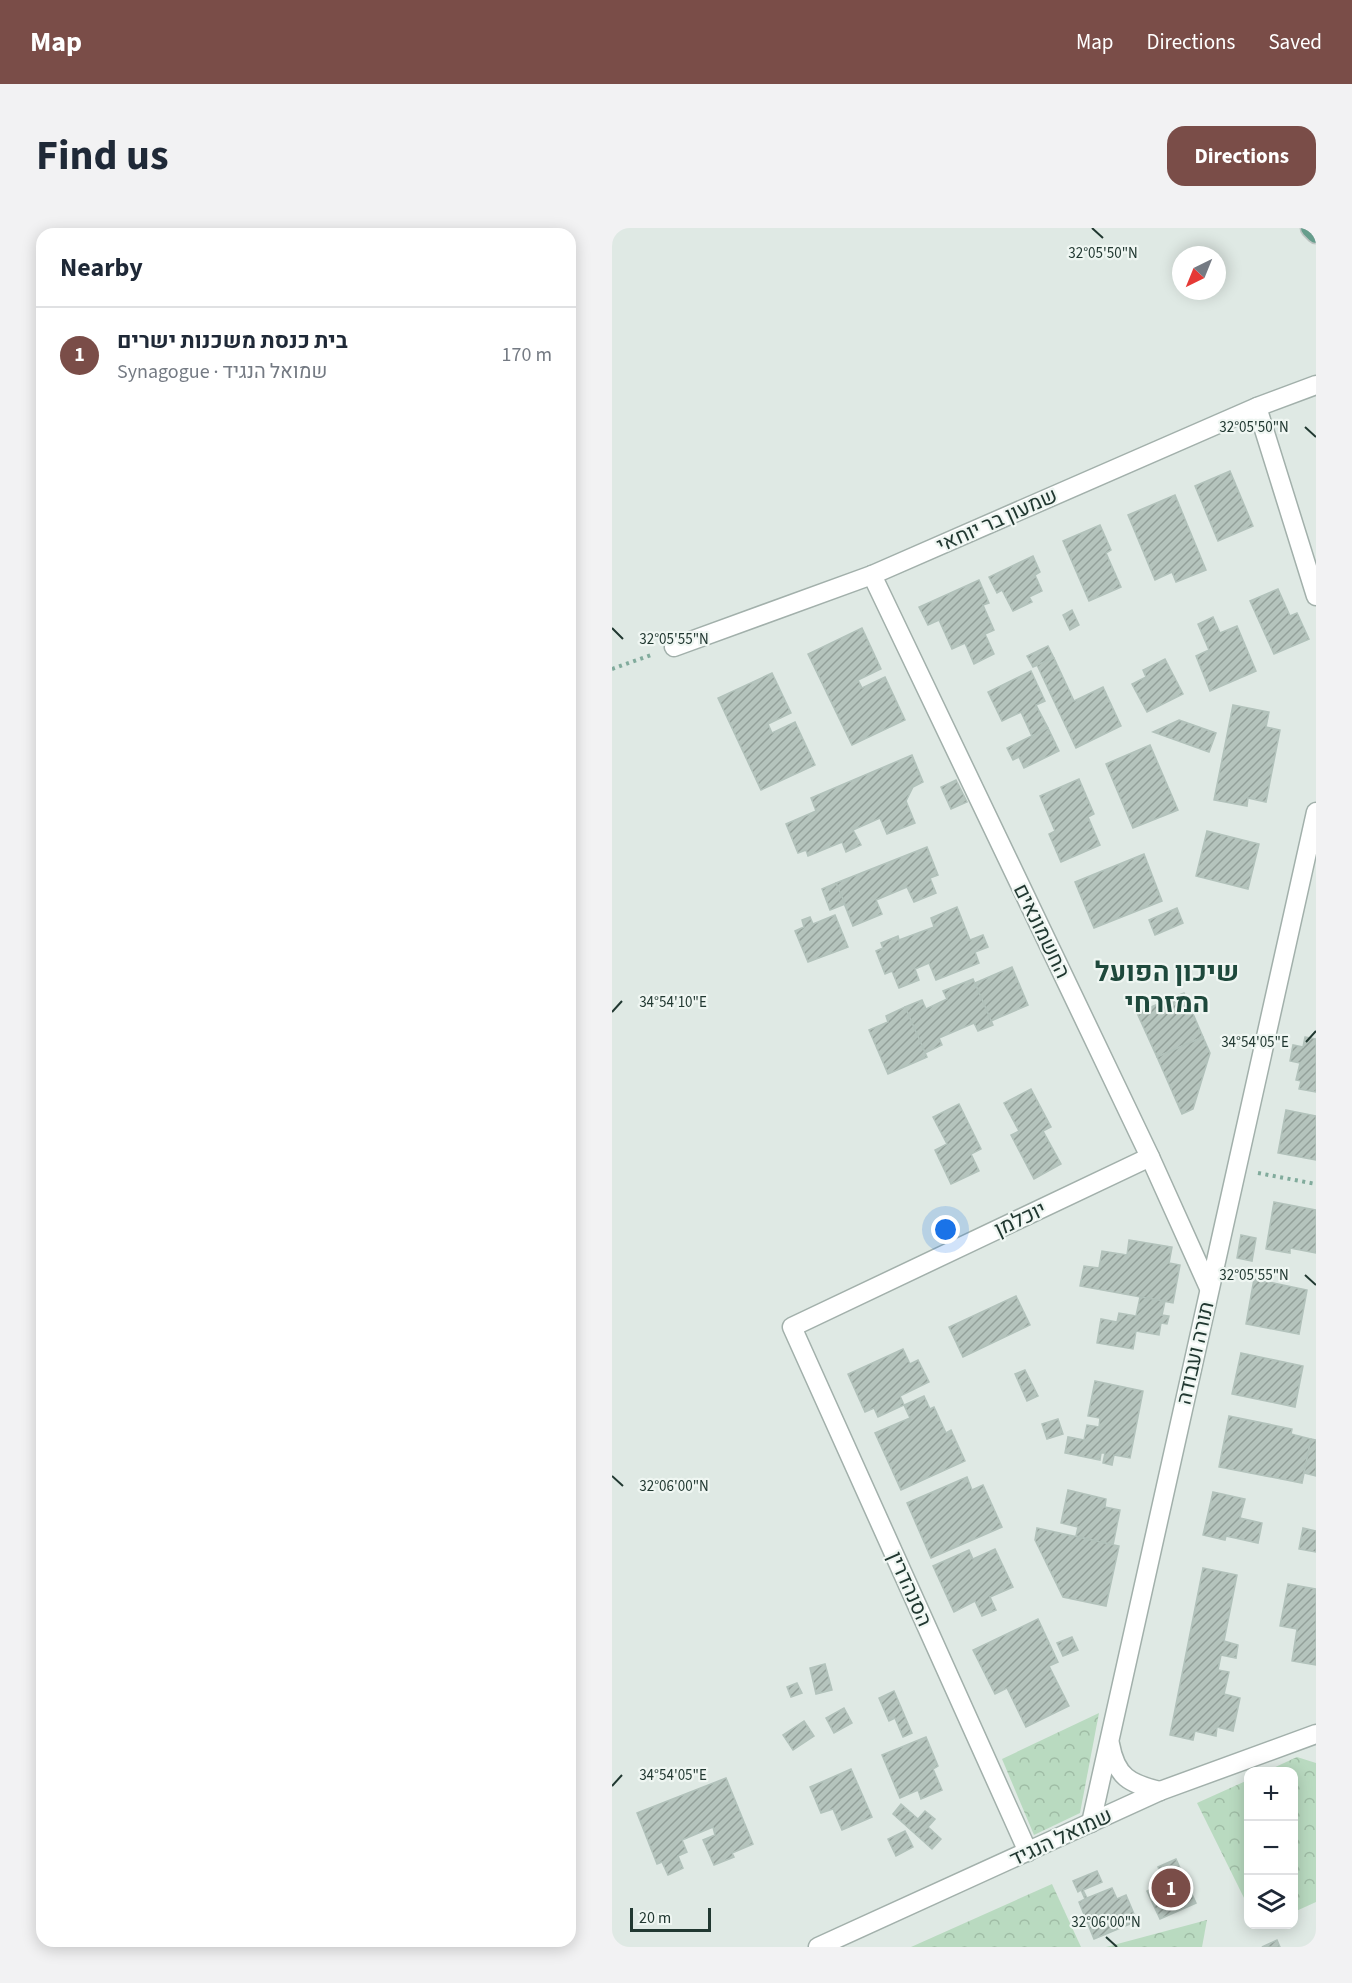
<!DOCTYPE html>
<meta charset="utf-8">
<style>
:root{--surface:#fff;--page:#f2f2f3;--text:#1f2937;--muted:#747a83;--line:#e0e1e3;--accent:#7a4d48}
body{margin:0;font-family:"Source Sans 3",Heebo,sans-serif;background:var(--page);color:var(--text)}
.controls{position:absolute;right:18px;bottom:18px;display:grid;overflow:hidden;border-radius:12px;box-shadow:0 3px 15px #0003}
.controls button{width:54px;height:54px;display:grid;place-items:center;padding:0;border:0;border-bottom:2px solid var(--line);background:var(--surface);color:var(--text);font:30px sans-serif}
.compass{position:absolute;left:560px;top:18px;width:54px;height:54px;border-radius:50%;background:var(--surface);box-shadow:0 3px 15px #0003;rotate:223deg}
.scale{position:absolute;left:18px;bottom:15px;width:81px;box-sizing:border-box;padding-left:6px;border:3px solid #213831;border-top:0;font-size:16px;line-height:21px;white-space:nowrap;color:#213831;-webkit-text-stroke:4px #eff6f2;paint-order:stroke}
.you{position:absolute;left:334px;top:1002px;width:21px;height:21px;margin:-15px;border:4px solid #fff;border-radius:50%;background:#1a73e8;box-shadow:0 0 0 9px #1a73e833}
.badge{display:grid;place-items:center;width:39px;height:39px;border-radius:50%;background:var(--accent);color:#fff;font-size:20px;font-weight:700}
.pin{position:absolute;translate:-50% -50%;border:3px solid #fff;box-shadow:0 2px 6px #0006}
.list{margin:0;padding:0;list-style:none}
h2{display:flex;justify-content:space-between;align-items:center;height:78px;margin:0;padding:0 24px;font-size:26px}
h2 small{font-size:20px;font-weight:400;color:var(--muted)}
.list li{display:grid;grid-template-columns:39px 1fr auto;gap:18px;align-items:center;box-sizing:border-box;height:96px;padding:0 24px;border-top:2px solid var(--line)}
.list b{display:block;font-size:22px;white-space:nowrap}
.list p{margin:0;font-size:20px;white-space:nowrap;color:var(--muted)}
.list em{font-size:20px;font-style:normal;color:var(--muted)}
.icon{flex:none;width:33px;height:33px;fill:none;stroke:currentColor;stroke-width:2;stroke-linecap:round;stroke-linejoin:round}
.map{position:relative;flex:none;width:704px;height:1719px;overflow:hidden;border-radius:18px}
header{display:flex;align-items:center;gap:36px;box-sizing:border-box;height:84px;padding:0 30px;background:var(--accent);color:#fff}
header strong{font-size:28px}
nav{display:flex;gap:33px;margin-inline-start:auto;font-size:21px}
.intro{display:flex;align-items:center;justify-content:space-between;box-sizing:border-box;height:144px;padding:0 36px}
h1{margin:0;font-size:42px}
.button{padding:15px 27px;border-radius:18px;background:var(--accent);color:#fff;font-size:21px;font-weight:700}
main{display:flex;gap:36px;padding:0 36px}
aside{flex:1;background:var(--surface);border-radius:18px;box-shadow:0 3px 15px #0003}
.map>svg:first-child{display:block}
.forest{fill:url(#forest-crowns)}
.building{fill:url(#building-hatch);stroke:#b2c2bb;stroke-width:1.5}
.lines{fill:none;stroke-linecap:round;stroke-linejoin:round}
.minor-casing{stroke:#a2b0ab;stroke-width:21}
.primary-casing{stroke:#bcc3c1;stroke-width:21}
.path{stroke:#81ab9c;stroke-width:4;stroke-dasharray:3 4.5;stroke-linecap:butt}
.minor{stroke:#fff;stroke-width:18}
.primary{stroke:#669d8c;stroke-width:18}
.ticks{fill:none;stroke:#213831;stroke-width:2}
.labels{text-anchor:middle;dominant-baseline:central;stroke-width:4.5;stroke-linejoin:round;paint-order:stroke}
.street-label{font-size:21px;fill:#213831;stroke:#eff6f2}
.district-label{font-size:27px;font-weight:bold;fill:#1e493c;stroke:#eff6f2}
.ticks-label{font-size:15px;text-anchor:middle;fill:#213831;stroke:#eff6f2;stroke-width:4.5;stroke-linejoin:round;paint-order:stroke}
</style>
<header>
<strong>Map</strong>
<nav><a>Map</a><a>Directions</a><a>Saved</a></nav>
</header>
<div class="intro"><h1>Find us</h1><a class="button">Directions</a></div>
<main>
<aside>
<h2>Nearby<small></small></h2>
<ul class="list">
<li><span class="badge">1</span><div><b>בית כנסת משכנות ישרים</b><p>Synagogue · שמואל הנגיד</p></div><em>170 m</em></li>
</ul>
</aside>
<div class="map">
<svg width="704" height="1719" viewBox="0 0 704 1719">
<defs>
<pattern id="forest-crowns" width="20" height="18" patternUnits="userSpaceOnUse" patternTransform="scale(1.5)"><rect width="20" height="18" fill="#b9dac0"/><path d="M2 6a3 3 0 1 1 6 0M12 15a3 3 0 1 1 6 0" fill="none" stroke="#9fbca5"/></pattern>
<pattern id="building-hatch" width="6" height="6" patternUnits="userSpaceOnUse" patternTransform="scale(1.5)"><rect width="6" height="6" fill="#b5c4bd"/><path d="M-1 1l2-2M0 6l6-6M5 7l2-2" fill="none" stroke="#93a09a"/></pattern>
</defs>
<rect width="100%" height="100%" fill="#dfe9e4"/>
<g class="forest">
<polygon points="487,1485 468,1585 422,1607 390,1531"/>
<polygon points="685,1529 704,1535 704,1674 682,1684 682,1544 655,1543"/>
<polygon points="636,1552 636,1678 585,1575"/>
<polygon points="440,1656 469,1719 299,1719"/>
<polygon points="595,1692 590,1719 494,1719"/>
</g>
<g class="building">
<polygon points="618,243 641,298 606,313 583,258"/>
<polygon points="563,267 594,342 564,354 560,344 543,352 516,287"/>
<polygon points="488,297 499,322 494,325 509,359 477,373 451,313"/>
<polygon points="421,328 428,344 423,347 430,363 417,369 420,374 401,383 390,362 385,365 377,349"/>
<polygon points="367,352 377,375 371,377 382,402 373,406 382,426 362,436 353,415 340,421 327,392 316,397 307,379"/>
<polygon points="666,361 678,388 685,385 697,411 662,426 638,373"/>
<polygon points="460,382 467,397 458,402 451,387"/>
<polygon points="601,389 608,405 625,398 644,443 598,463 584,428 597,422 586,396"/>
<polygon points="250,400 269,441 246,452 250,460 273,449 293,492 240,517 196,426"/>
<polygon points="436,418 442,430 421,439 415,428"/>
<polygon points="442,430 462,473 491,459 509,498 464,520 425,437"/>
<polygon points="553,431 571,466 535,484 520,456 534,449 531,442"/>
<polygon points="419,443 433,473 424,477 436,500 420,508 409,484 390,493 376,464"/>
<polygon points="160,445 179,485 156,496 160,505 183,494 203,537 149,562 106,470"/>
<polygon points="621,477 657,484 654,499 668,502 654,574 636,570 635,578 602,572"/>
<polygon points="567,492 604,505 597,524 541,504"/>
<polygon points="436,500 447,523 412,540 407,529 401,532 395,520"/>
<polygon points="538,517 566,582 521,600 494,536"/>
<polygon points="300,527 311,554 301,559 294,573 303,595 275,606 268,590 241,602 249,617 234,624 230,614 196,628 194,622 186,625 174,596 204,583 199,570"/>
<polygon points="467,551 482,586 476,589 488,617 449,634 437,606 443,603 428,568"/>
<polygon points="344,552 355,574 339,581 329,559"/>
<polygon points="595,603 647,616 636,661 584,648"/>
<polygon points="315,619 326,647 318,650 324,665 302,674 295,659 264,672 270,686 241,698 224,655"/>
<polygon points="532,626 550,673 482,700 463,654"/>
<polygon points="224,655 233,676 218,682 210,661"/>
<polygon points="345,679 358,712 371,707 376,719 363,724 367,735 324,752 317,735 303,741 307,752 287,760 280,743 273,746 264,723 271,720 269,715 286,708 287,712 322,699 319,690"/>
<polygon points="565,680 571,695 543,707 537,692"/>
<polygon points="223,687 236,719 196,734 183,703 192,699 190,692 198,689 201,696"/>
<polygon points="400,739 416,777 379,793 363,755"/>
<polygon points="361,751 381,797 366,803 362,795 327,810 330,817 313,825 293,779 310,772 314,781 335,771 331,763"/>
<polygon points="572,765 591,809 545,829 525,785"/>
<polygon points="293,779 315,829 276,846 257,802 276,794 274,788"/>
<polygon points="591,809 598,825 581,881 570,886 545,829"/>
<polygon points="693,809 704,811 704,864 687,861 689,853 684,852 688,835 678,833 681,817 691,819"/>
<polygon points="419,861 439,899 431,903 449,936 422,951 399,907 407,903 392,875"/>
<polygon points="347,876 369,921 359,926 367,943 339,956 323,922 335,916 321,889"/>
<polygon points="674,882 704,888 704,932 666,925"/>
<polygon points="662,974 704,982 704,1025 678,1020 678,1025 654,1021"/>
<polygon points="629,1007 644,1010 640,1033 625,1030"/>
<polygon points="517,1012 560,1019 557,1035 568,1037 561,1075 468,1058 472,1038 487,1040 490,1023 515,1027"/>
<polygon points="642,1051 695,1062 687,1106 634,1096"/>
<polygon points="404,1068 418,1097 351,1129 337,1099"/>
<polygon points="528,1069 553,1073 550,1087 557,1088 555,1096 549,1095 547,1107 524,1103 521,1121 485,1115 489,1091 505,1094 507,1085 524,1088"/>
<polygon points="291,1121 298,1136 306,1132 317,1154 288,1168 292,1177 266,1189 262,1180 253,1184 236,1146"/>
<polygon points="629,1125 691,1138 683,1179 620,1166"/>
<polygon points="413,1142 426,1168 415,1173 403,1146"/>
<polygon points="483,1153 531,1163 518,1230 502,1227 500,1237 491,1235 493,1225 489,1225 488,1232 453,1225 456,1209 472,1212 475,1197 487,1199 488,1190 476,1188"/>
<polygon points="312,1168 318,1181 322,1179 334,1205 339,1202 353,1233 289,1262 263,1205 298,1190 292,1177"/>
<polygon points="617,1188 680,1201 679,1206 699,1211 690,1255 607,1239"/>
<polygon points="446,1191 451,1206 435,1211 430,1196"/>
<polygon points="699,1211 704,1212 704,1248 692,1245"/>
<polygon points="355,1249 360,1262 371,1257 390,1299 319,1330 295,1275"/>
<polygon points="456,1262 494,1271 493,1279 508,1282 501,1317 464,1308 466,1299 449,1295"/>
<polygon points="601,1264 633,1271 628,1290 650,1295 646,1315 614,1308 613,1312 591,1307"/>
<polygon points="425,1300 507,1318 494,1378 451,1369 423,1312"/>
<polygon points="691,1300 704,1303 704,1324 687,1321"/>
<polygon points="383,1321 401,1359 378,1369 384,1382 370,1388 363,1373 342,1384 321,1338 357,1322 361,1331"/>
<polygon points="591,1340 625,1347 612,1413 626,1417 624,1430 609,1427 606,1442 617,1444 612,1466 628,1470 621,1503 605,1499 604,1508 583,1503 581,1512 558,1507"/>
<polygon points="676,1356 704,1361 704,1437 680,1433 685,1401 668,1398"/>
<polygon points="426,1391 446,1434 437,1438 457,1478 414,1499 395,1460 383,1466 361,1422"/>
<polygon points="460,1409 466,1422 451,1428 445,1415"/>
<polygon points="213,1436 220,1462 204,1466 198,1440"/>
<polygon points="185,1455 190,1465 179,1469 175,1459"/>
<polygon points="282,1463 300,1505 291,1509 283,1490 277,1493 267,1470"/>
<polygon points="232,1480 240,1495 222,1505 214,1490"/>
<polygon points="192,1493 202,1508 181,1522 171,1507"/>
<polygon points="314,1509 326,1538 321,1541 330,1562 309,1571 306,1562 288,1570 270,1527"/>
<polygon points="239,1541 260,1589 230,1602 221,1581 209,1585 198,1559"/>
<polygon points="114,1550 141,1616 120,1625 122,1629 102,1637 91,1612 103,1607 101,1599 70,1612 75,1624 66,1628 71,1640 56,1647 50,1634 45,1636 25,1585"/>
<polygon points="289,1576 306,1591 313,1583 323,1591 316,1599 329,1611 320,1621 281,1586"/>
<polygon points="293,1603 301,1619 284,1628 276,1611"/>
<polygon points="564,1631 584,1675 548,1691 535,1663 546,1658 542,1650 549,1647 546,1639"/>
<polygon points="485,1643 490,1654 471,1662 475,1670 500,1660 505,1671 514,1667 525,1693 482,1711 467,1674 473,1671 469,1662 466,1664 461,1653"/>
<polygon points="665,1712 668,1719 650,1719"/>
</g>
<g class="lines">
<defs>
<g id="minor">
<polyline points="645,179 704,368"/>
<polyline points="260,347 538,929 597,1060"/>
<polyline points="62,419 260,347 645,179 704,157"/>
<path d="M 498,1516 C 504,1549 518,1556 548,1563"/>
<polyline points="479,1595 704,584"/>
<polyline points="416,1624 180,1099 538,929"/>
<polyline points="206,1719 548,1563 704,1506"/>
</g>
<polyline id="primary" points="698,0 704,6"/>
</defs>
<use href="#minor" class="minor-casing"/>
<use href="#primary" class="primary-casing"/>
<g class="path">
<polyline points="0,441 42,426"/>
<polyline points="646,945 704,956"/>
</g>
<use href="#minor" class="minor"/>
<use href="#primary" class="primary"/>
</g>
<path class="ticks" d="M 480,0 L 491,10M 693,199 L 704,209M 0,400 L 11,411M 0,784 L 10,773M 694,814 L 704,803M 693,1047 L 704,1057M 0,1248 L 11,1258M 0,1558 L 10,1547M 494,1709 L 505,1719"/>
<g class="labels">
<g class="street-label">
<text transform="translate(385 292) rotate(-24)">שמעון בר יוחאי</text>
<text transform="translate(430 703) rotate(64)">החשמונאים</text>
<text transform="translate(408 991) rotate(-25)">יוכלמן</text>
<text transform="translate(583 1125) rotate(-77)">תורה ועבודה</text>
<text transform="translate(298 1361) rotate(66)">הסנהדרין</text>
<text transform="translate(449 1609) rotate(-25)">שמואל הנגיד</text>
</g>
<g class="district-label">
<text x="555" y="744">שיכון הפועל<tspan x="555" dy="31">המזרחי</tspan></text>
</g>
</g>
<g class="ticks-label">
<text x="491" y="30">32°05'50"N</text>
<text x="642" y="204">32°05'50"N</text>
<text x="62" y="416">32°05'55"N</text>
<text x="61" y="779">34°54'10"E</text>
<text x="643" y="819">34°54'05"E</text>
<text x="642" y="1052">32°05'55"N</text>
<text x="62" y="1263">32°06'00"N</text>
<text x="61" y="1552">34°54'05"E</text>
<text x="494" y="1699">32°06'00"N</text>
</g>
</svg>
<div class="controls">
<button>+</button>
<button>−</button>
<button><svg class="icon" aria-label="layers" viewBox="0 0 24 24"><path d="M12 4l9 5-9 5-9-5zM3 14l9 5 9-5"/></svg></button>
</div>
<svg class="compass" viewBox="-18 -18 36 36"><path d="M0-13l5 13h-10z" fill="#e53935"/><path d="M0 13l5-13h-10z" fill="#747a83"/></svg>
<div class="scale">20 m</div>
<div class="you"></div>
<div class="pin badge" style="left:559px;top:1660px">1</div>
</div>
</main>
